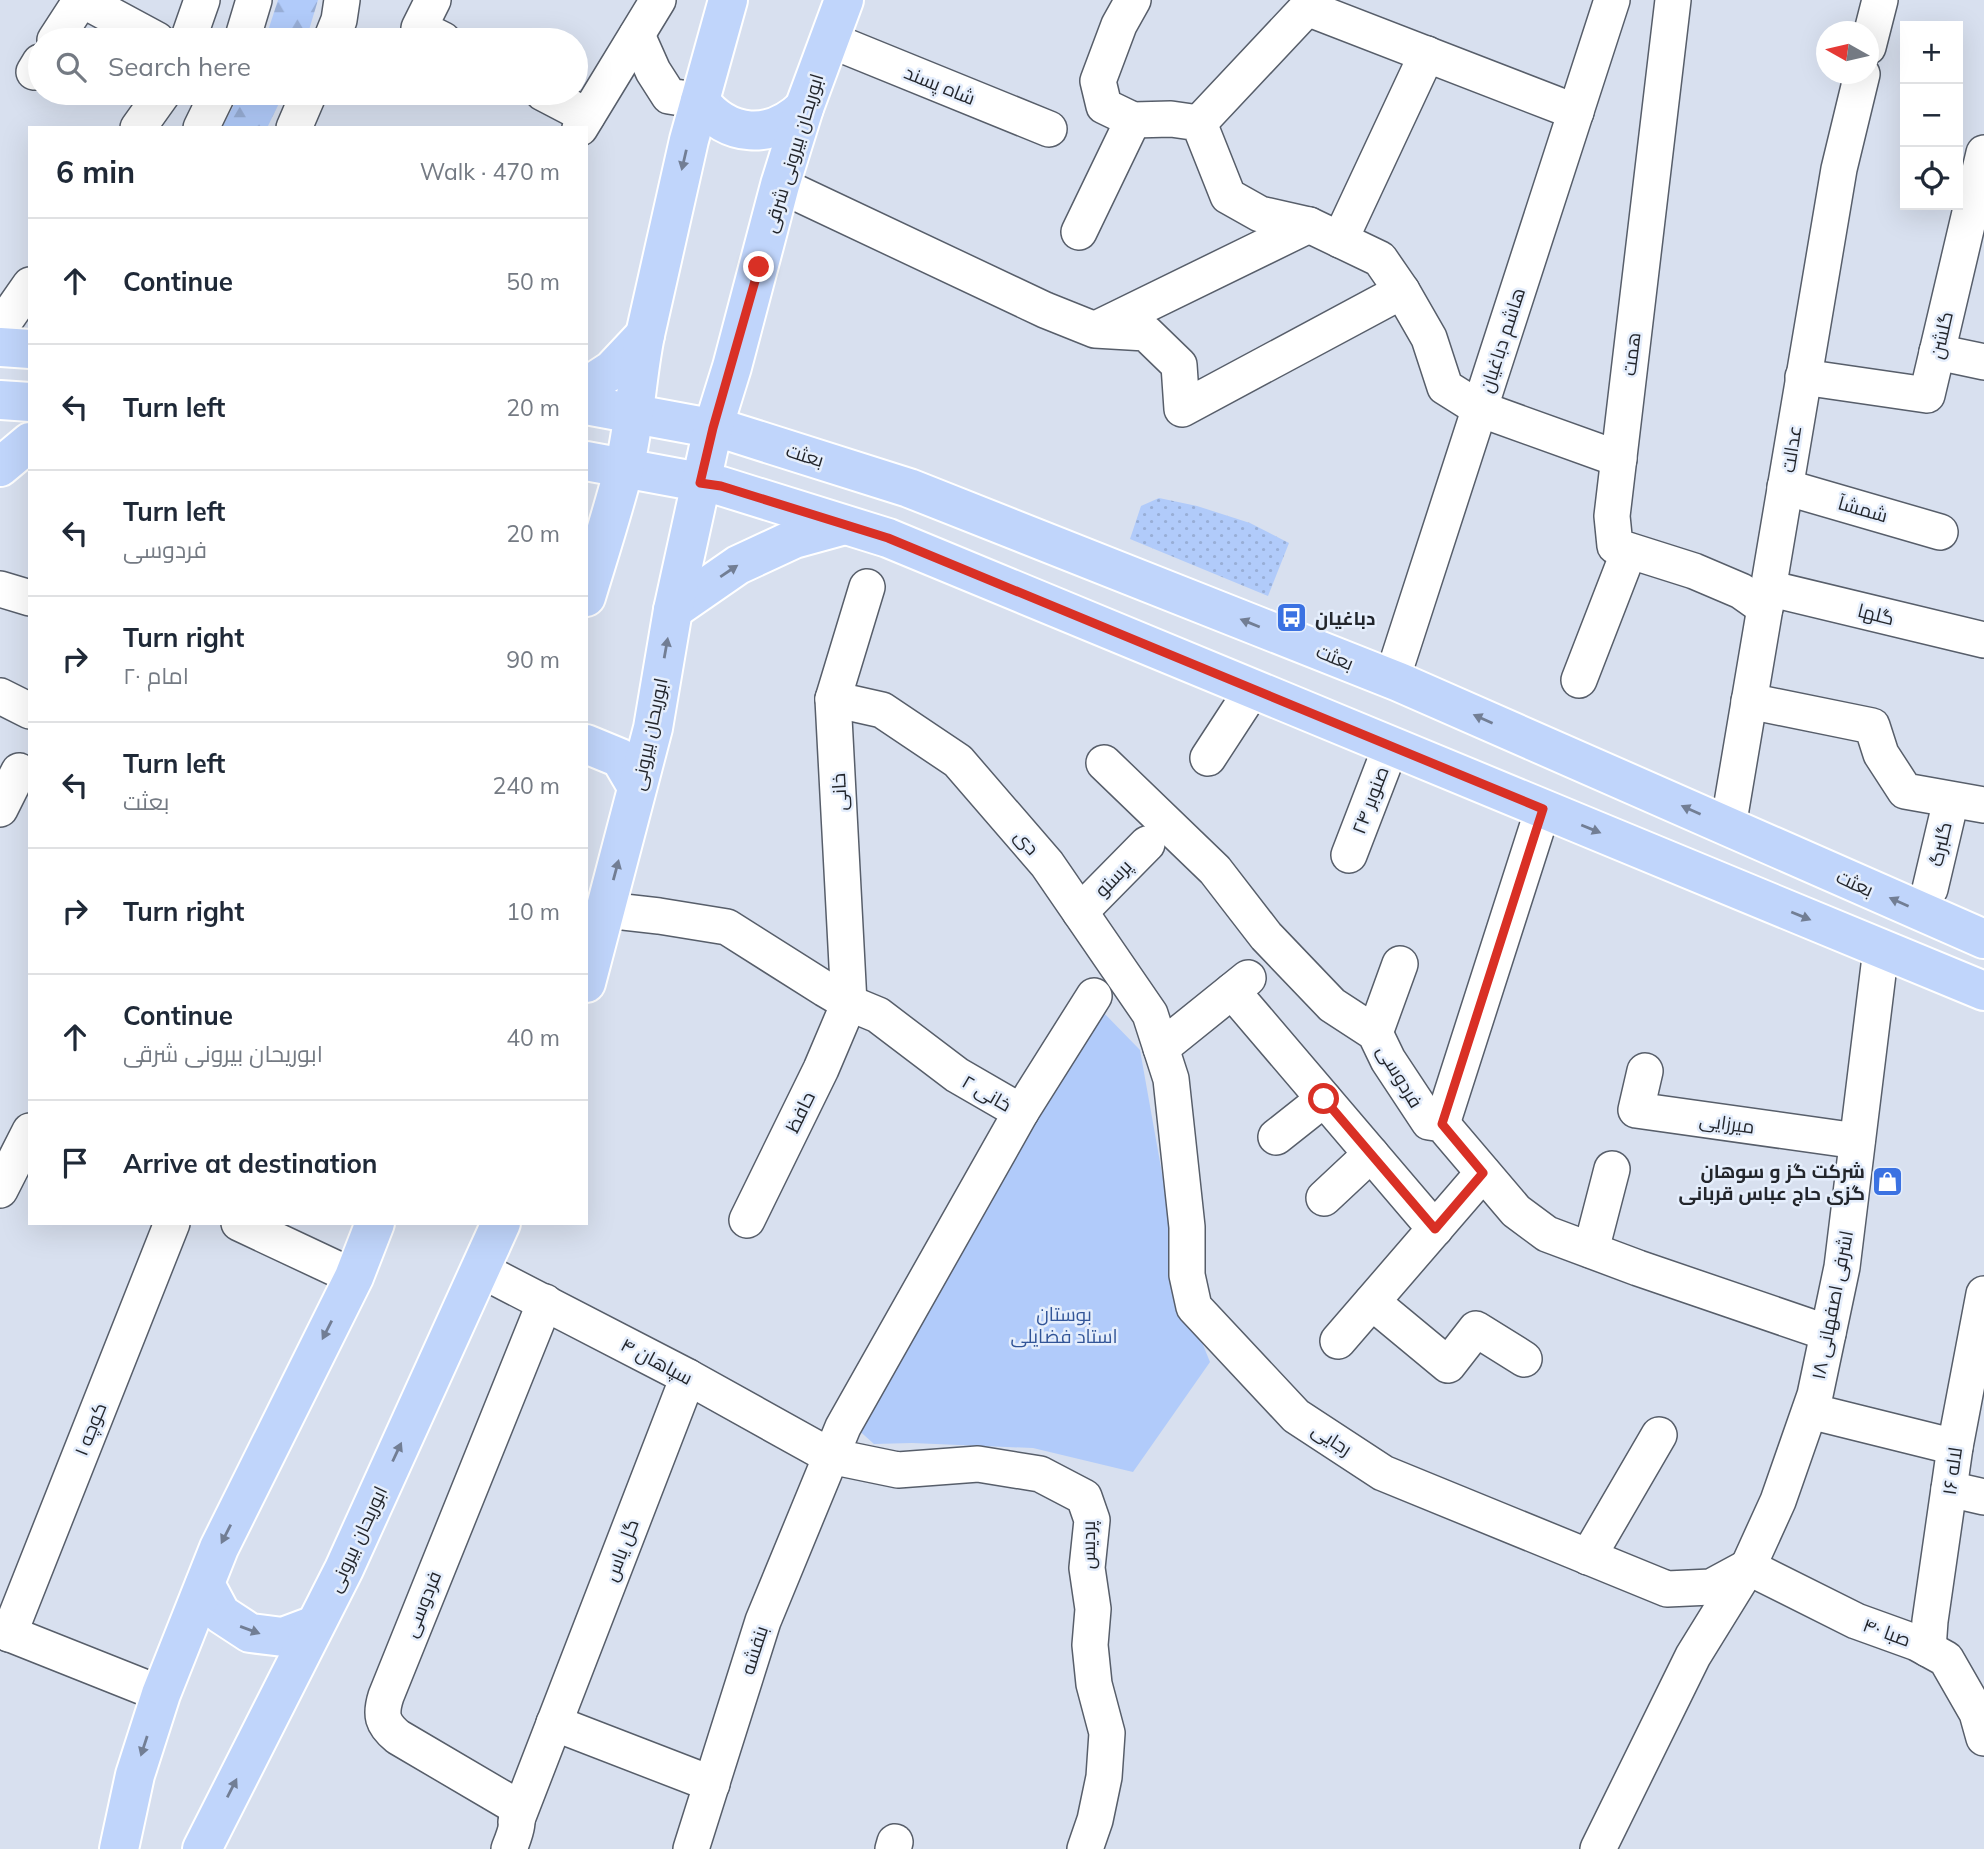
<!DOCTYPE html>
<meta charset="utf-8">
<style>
:root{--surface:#fff;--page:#f6f6f7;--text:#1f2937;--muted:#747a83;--line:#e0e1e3}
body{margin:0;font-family:Mulish,Cairo,sans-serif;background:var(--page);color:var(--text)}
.controls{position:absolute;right:21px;top:21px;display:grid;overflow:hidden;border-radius:0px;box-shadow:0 7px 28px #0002}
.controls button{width:63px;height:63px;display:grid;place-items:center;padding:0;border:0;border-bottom:2px solid var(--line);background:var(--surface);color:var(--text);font:35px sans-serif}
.compass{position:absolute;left:1816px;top:21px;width:63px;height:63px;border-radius:50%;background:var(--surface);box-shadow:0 7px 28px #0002;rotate:278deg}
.stop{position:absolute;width:21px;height:21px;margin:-16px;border:5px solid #d93025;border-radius:50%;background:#fff}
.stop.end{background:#d93025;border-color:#fff;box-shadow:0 2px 7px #0008}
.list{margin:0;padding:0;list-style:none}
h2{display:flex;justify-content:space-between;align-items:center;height:91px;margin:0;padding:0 28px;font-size:30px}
h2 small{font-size:23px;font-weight:400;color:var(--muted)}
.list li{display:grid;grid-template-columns:46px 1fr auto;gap:21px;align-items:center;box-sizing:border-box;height:126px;padding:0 28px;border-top:2px solid var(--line)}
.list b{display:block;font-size:26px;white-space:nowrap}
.list p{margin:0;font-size:23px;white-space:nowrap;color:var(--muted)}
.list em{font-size:23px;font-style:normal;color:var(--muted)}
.icon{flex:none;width:38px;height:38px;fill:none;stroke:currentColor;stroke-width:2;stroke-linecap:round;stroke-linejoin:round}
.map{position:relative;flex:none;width:1984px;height:1849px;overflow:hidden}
.search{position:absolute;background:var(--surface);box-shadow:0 7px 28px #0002;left:28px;top:28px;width:560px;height:77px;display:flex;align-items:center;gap:18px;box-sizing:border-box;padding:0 24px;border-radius:38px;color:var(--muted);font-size:26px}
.panel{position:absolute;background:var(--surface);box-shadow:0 7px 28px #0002;left:28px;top:126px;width:560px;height:1099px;border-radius:0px}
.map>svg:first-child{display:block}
.grass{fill:url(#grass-dots)}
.forest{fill:url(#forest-firs)}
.park{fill:#b1cbfa}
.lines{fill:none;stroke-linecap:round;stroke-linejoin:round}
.minor-casing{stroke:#575e6a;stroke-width:38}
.major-casing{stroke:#fff;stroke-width:42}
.minor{stroke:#fff;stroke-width:35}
.major{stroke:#c0d5fb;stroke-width:38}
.oneway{fill:#727e94}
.route{stroke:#d93025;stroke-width:9}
.labels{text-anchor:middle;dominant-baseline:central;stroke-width:5;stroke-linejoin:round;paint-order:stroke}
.street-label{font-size:19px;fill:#23262c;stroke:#e5eefc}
.poi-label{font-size:19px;font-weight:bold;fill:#23262c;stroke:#e5eefc;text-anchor:start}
.park-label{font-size:19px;fill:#325598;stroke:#e5eefc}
</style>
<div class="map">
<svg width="1984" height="1849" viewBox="0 0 1984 1849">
<defs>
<pattern id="grass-dots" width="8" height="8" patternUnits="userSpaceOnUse" patternTransform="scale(1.75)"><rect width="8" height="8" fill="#b1cbfa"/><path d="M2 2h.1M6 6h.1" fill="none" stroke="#98aed6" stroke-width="1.8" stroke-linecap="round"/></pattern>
<pattern id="forest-firs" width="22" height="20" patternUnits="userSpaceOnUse" patternTransform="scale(1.75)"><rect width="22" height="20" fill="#b1cbfa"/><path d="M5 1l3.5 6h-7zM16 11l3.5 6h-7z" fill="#98aed6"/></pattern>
</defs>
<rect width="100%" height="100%" fill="#d8e0ef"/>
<polygon class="grass" points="1159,498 1197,506 1250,523 1289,543 1268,596 1130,539 1141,506"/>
<g class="forest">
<polygon points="278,0 318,0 306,40 265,40"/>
<polygon points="240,93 284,93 267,128 222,128"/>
</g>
<polygon class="park" points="1102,1011 1140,1050 1173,1235 1195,1325 1210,1362 1133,1472 1033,1448 912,1443 874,1444 855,1427"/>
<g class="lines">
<defs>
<g id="minor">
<polyline points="83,0 157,40"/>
<polyline points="433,0 419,28 443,40"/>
<polyline points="1133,0 1119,25 1098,81 1104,106 1133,120 1171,119 1199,123 1228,196 1260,214 1309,225 1380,259 1402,291 1429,338 1445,387 1480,409 1619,459"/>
<polyline points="1673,0 1612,516 1615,546 1694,571 1741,591 1765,608"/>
<polyline points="637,35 653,71 669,96 700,101"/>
<polyline points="55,40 81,0"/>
<polyline points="188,40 202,0"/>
<polyline points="242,40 254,0"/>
<polyline points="331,40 339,20 342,0"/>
<polyline points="830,40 1049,129"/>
<polyline points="1868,47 1880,0"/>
<polyline points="34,72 40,62"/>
<polyline points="543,93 587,116"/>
<polyline points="1199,123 1307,8 1576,112"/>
<polyline points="138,128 163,93"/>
<polyline points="201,128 218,93"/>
<polyline points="294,128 309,93"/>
<polyline points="580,128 658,0"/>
<polyline points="780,185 1045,310 1095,330 1146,333 1179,365 1182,409 1402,291"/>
<polyline points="1079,232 1133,120"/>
<polyline points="1340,240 1427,54"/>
<polyline points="0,328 30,285"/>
<polyline points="1098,328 1309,225"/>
<polyline points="1937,352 1984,362"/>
<polyline points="1803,377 1927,395 1984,153"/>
<polyline points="1785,487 1940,532"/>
<polyline points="1768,588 1984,640"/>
<polyline points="0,589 30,598"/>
<polyline points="1392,679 1612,0"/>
<polyline points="1579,680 1629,551"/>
<polyline points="0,696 30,711"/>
<polyline points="833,699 882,710 958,761 1047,864 1150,1014 1171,1079 1187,1227 1187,1275 1194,1307 1296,1416 1383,1473 1667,1589 1711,1587 1748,1567"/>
<polyline points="1749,701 1872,726 1881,754 1905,791 1984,805"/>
<polyline points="1208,758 1253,689"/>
<polyline points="1104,763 1215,870 1266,936 1332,1005 1375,1033 1388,1060 1429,1122 1442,1124 1516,1211 1547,1234 1638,1268 1828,1333"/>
<polyline points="0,809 19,771"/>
<polyline points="1728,827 1839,169 1862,74"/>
<polyline points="1349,855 1391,746"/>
<polyline points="1930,889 1951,800"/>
<polyline points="606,910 659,916 727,927 825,989 849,1003 878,1015 957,1075 1021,1112 843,1427 763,1621 691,1849"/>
<polyline points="1080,912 1147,844"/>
<polyline points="1232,991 1435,1229"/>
<polyline points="1375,1033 1400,964"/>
<polyline points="1161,1048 1248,978"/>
<polyline points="1645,1071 1636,1110 1857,1141"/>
<polyline points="1021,1112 1094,996"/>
<polyline points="1442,1124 1543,809"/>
<polyline points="1276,1137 1324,1099"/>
<polyline points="0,1190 30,1131"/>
<polyline points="1324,1198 1371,1154"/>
<polyline points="747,1220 821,1069 849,1003 833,699 867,587"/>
<polyline points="239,1223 354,1277"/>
<polyline points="1591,1250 1612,1169"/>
<polyline points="481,1270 688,1377 830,1456 898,1470 978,1464 1040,1474 1084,1497 1092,1520 1087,1568 1093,1609 1090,1645 1094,1684 1107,1733 1104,1777 1095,1820 1085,1849"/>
<polyline points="1372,1302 1448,1365 1476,1329 1524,1359"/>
<polyline points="1338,1341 1483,1173"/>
<polyline points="1810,1411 1955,1447"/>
<polyline points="1949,1489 1984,1497"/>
<polyline points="1588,1557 1659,1435"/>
<polyline points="1748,1567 1856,1621 1917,1643 1946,1659 1977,1713 1984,1738"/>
<polyline points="0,1630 161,1694"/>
<polyline points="9,1634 172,1223"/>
<polyline points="1928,1649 1930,1621 1955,1447 1984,1294"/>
<polyline points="554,1723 712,1784"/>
<polyline points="516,1822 688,1377"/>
<path d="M 509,1849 C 515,1834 522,1818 512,1804 L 398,1737 C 382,1724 380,1715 386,1696 L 545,1302"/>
<polyline points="893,1849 895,1842"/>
<polyline points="1598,1849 1693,1656 1748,1567 1778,1501 1815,1395 1842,1267 1881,949"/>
</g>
<g id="major">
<path d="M 700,101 C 728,138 771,140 804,108"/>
<polyline points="0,347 30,349"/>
<polyline points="586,387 612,370 645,335"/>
<polyline points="0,400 30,402"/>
<polyline points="586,405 732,432 909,488 1399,682 1984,939"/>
<polyline points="586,461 721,486 888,538 1984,991"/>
<polyline points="0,467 30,442"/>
<path d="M 586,597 C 599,554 613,511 624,468 C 635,424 636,379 645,335 L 689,140 L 728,0"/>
<polyline points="673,610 738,565 794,539 845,525"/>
<polyline points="586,744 620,758 637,787"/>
<polyline points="586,983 653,728 673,610 713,428 732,367 780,185 804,108 844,0"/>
<polyline points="205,1584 221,1614 250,1633 283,1637 315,1625"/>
<polyline points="119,1849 135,1775 161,1694 219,1548 354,1277 375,1223"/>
<polyline points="202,1849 344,1569 501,1223"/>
</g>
</defs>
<use href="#minor" class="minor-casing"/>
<use href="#major" class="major-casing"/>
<use href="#minor" class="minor"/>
<use href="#major" class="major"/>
</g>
<defs><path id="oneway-solid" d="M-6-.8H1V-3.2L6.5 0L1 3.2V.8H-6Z" transform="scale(1.75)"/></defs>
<g class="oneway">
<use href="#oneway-solid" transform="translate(684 160) rotate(103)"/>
<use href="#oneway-solid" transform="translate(729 571) rotate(-34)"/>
<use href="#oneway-solid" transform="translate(1250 623) rotate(-158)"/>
<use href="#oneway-solid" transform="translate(666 648) rotate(-80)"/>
<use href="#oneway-solid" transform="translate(1483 719) rotate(-156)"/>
<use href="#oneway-solid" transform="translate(1691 810) rotate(-156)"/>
<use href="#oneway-solid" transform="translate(1591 829) rotate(22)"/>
<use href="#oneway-solid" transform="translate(616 870) rotate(-75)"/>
<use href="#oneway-solid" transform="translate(1899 902) rotate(-156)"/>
<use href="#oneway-solid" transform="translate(1801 916) rotate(22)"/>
<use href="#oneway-solid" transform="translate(327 1330) rotate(117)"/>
<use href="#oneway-solid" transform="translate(397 1452) rotate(-65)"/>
<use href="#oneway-solid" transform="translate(226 1534) rotate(117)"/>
<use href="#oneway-solid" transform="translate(250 1630) rotate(20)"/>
<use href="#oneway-solid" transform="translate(144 1746) rotate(108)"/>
<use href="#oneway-solid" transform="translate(232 1788) rotate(-63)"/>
</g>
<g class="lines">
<polyline class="route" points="759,267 713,428 700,483 721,486 888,538 1543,809 1442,1124 1483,1173 1435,1229 1324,1099"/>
</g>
<defs>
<symbol id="bus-square" viewBox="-11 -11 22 22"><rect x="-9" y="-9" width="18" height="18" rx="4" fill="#3b72e2" stroke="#e5eefc"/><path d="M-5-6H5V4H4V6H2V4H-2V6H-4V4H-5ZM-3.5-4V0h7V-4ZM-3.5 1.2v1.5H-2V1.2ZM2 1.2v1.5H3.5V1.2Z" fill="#fff"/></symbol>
<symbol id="shop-square" viewBox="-11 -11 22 22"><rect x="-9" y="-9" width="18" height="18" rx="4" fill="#3b72e2" stroke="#e5eefc"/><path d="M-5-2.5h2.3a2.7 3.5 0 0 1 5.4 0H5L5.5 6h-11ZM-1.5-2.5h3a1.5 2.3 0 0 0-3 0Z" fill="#fff"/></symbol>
</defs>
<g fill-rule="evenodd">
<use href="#bus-square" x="1274" y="600" width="35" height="35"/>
<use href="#shop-square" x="1870" y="1164" width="35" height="35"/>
</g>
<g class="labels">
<g class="street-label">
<text transform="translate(940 85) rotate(22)">شاه پسند</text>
<text transform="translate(793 153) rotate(-73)">ابوریحان بیرونی شرقی</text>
<text transform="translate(1941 335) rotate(-77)">گلشن</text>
<text transform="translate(1502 340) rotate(-72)">هاشم دباغیان</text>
<text transform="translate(1631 354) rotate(-83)">همت</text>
<text transform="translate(1791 449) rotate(-81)">عدالت</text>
<text transform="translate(805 455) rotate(17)">بعثت</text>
<text transform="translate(1863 509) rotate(16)">شمشآ</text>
<text transform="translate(1876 614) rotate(14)">گلها</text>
<text transform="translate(1335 657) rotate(22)">بعثت</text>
<text transform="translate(649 734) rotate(-78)">ابوریحان بیرونی</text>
<text transform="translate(839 792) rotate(-93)">خانی</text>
<text transform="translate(1370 800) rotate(-69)">صنوبر ۲۴</text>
<text transform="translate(1027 842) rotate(49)">دی</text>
<text transform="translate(1940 844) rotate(-77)">گلبرگ</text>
<text transform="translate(1113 878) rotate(-46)">پرستو</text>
<text transform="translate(1855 883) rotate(24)">بعثت</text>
<text transform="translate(1400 1076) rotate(59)">فردوسی</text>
<text transform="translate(987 1093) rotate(30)">خانی ۲</text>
<text transform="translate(800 1112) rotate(-64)">حافظ</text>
<text transform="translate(1727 1123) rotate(8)">میرزایی</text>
<text transform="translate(1832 1305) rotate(-79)">اشرفی اصفهانی ۱۸</text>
<text transform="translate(657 1361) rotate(28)">سپاهان ۴</text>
<text transform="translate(90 1429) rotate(-68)">کوچه ۱</text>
<text transform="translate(1332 1439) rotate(33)">رجایی</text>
<text transform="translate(1952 1471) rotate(-82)">لاله ۱۶</text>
<text transform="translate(357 1539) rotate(-65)">ابوریحان بیرونی</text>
<text transform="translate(1088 1545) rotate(-90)">پردیس</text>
<text transform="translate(621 1550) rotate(-69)">گل یاس</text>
<text transform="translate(422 1604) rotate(-68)">فردوسی</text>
<text transform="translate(1887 1632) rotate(20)">صبا ۴۰</text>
<text transform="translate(754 1650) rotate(-72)">بنفشه</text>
</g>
<g class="poi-label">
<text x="1315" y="618">دباغیان</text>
<text x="1865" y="1171" text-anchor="end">شرکت گز و سوهان<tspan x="1865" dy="22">گزی حاج عباس قربانی</tspan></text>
</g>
<g class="park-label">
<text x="1064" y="1314">بوستان<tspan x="1064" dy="22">استاد فضایلی</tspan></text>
</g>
</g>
</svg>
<div class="controls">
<button>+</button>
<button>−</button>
<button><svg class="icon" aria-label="locate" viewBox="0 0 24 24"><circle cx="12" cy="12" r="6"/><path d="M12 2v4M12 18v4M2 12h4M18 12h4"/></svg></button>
</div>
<svg class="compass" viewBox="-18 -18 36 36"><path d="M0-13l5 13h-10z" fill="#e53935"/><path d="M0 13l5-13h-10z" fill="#747a83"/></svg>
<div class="stop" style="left:1324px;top:1099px"></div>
<div class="stop end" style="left:759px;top:267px"></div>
<div class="search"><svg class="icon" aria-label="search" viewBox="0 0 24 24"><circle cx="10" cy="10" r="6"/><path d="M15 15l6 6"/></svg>Search here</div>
<section class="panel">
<h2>6 min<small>Walk · 470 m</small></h2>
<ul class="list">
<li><svg class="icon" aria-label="ahead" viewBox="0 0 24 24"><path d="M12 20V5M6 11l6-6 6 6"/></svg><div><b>Continue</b></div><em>50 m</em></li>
<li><svg class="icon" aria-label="left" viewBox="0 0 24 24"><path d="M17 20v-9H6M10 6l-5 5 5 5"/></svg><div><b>Turn left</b></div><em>20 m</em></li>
<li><svg class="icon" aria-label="left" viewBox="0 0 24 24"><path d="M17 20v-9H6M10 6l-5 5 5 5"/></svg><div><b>Turn left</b><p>فردوسی</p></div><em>20 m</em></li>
<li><svg class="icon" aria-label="right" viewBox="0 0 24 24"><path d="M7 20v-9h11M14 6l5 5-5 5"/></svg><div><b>Turn right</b><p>امام ۲۰</p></div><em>90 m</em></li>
<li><svg class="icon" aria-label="left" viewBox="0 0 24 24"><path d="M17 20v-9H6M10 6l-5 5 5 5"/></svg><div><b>Turn left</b><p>بعثت</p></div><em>240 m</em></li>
<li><svg class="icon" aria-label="right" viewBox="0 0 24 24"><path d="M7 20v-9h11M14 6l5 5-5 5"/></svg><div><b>Turn right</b></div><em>10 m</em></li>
<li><svg class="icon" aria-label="ahead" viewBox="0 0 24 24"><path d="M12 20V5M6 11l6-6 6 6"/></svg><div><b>Continue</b><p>ابوریحان بیرونی شرقی</p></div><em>40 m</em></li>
<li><svg class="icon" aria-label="arrive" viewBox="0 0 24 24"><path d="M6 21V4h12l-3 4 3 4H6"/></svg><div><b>Arrive at destination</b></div></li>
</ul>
</section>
</div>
